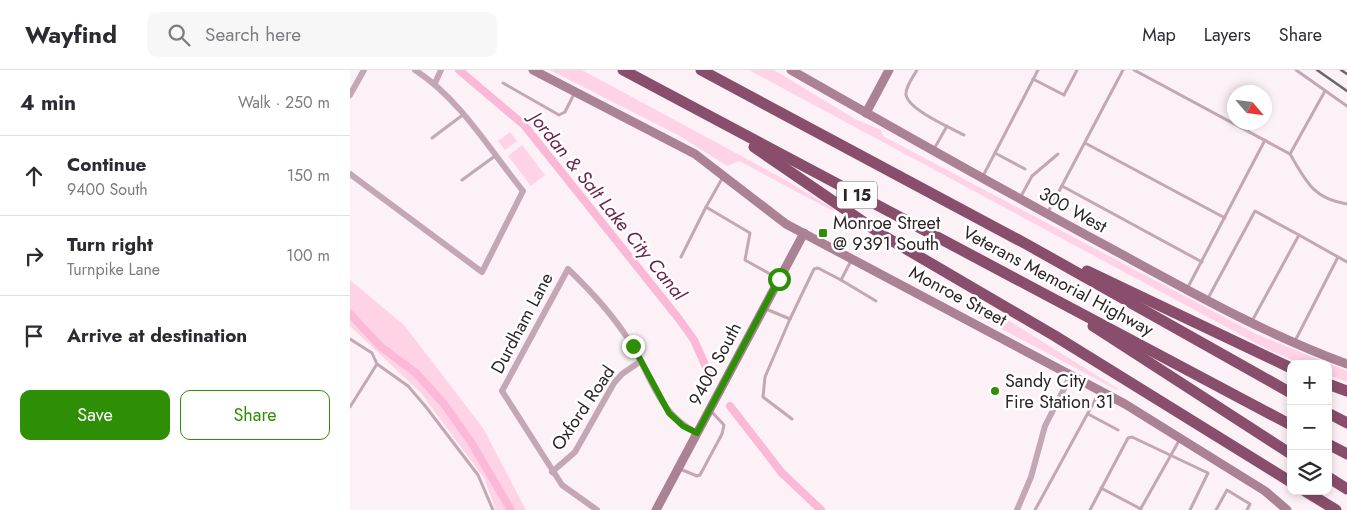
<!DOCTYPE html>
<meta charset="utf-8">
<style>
:root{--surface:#fff;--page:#f7f7f7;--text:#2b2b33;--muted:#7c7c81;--line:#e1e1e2;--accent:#2e8f07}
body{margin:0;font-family:Jost,sans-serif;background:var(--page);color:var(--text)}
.controls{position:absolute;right:15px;bottom:15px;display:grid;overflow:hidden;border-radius:10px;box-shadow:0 2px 8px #0003}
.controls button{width:45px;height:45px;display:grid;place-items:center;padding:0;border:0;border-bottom:1px solid var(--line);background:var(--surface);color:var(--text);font:25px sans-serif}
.compass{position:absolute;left:877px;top:15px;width:45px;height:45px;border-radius:50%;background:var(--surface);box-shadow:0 2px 8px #0003;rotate:118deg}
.stop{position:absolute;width:15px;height:15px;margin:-11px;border:4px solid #2e8f07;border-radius:50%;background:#fff}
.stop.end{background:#2e8f07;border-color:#fff;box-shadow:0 1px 5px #0008}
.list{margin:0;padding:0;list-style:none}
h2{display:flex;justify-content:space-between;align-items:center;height:65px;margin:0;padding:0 20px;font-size:21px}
h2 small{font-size:16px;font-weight:400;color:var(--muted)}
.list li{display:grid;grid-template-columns:32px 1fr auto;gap:15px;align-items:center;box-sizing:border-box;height:80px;padding:0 20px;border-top:1px solid var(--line)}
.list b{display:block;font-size:19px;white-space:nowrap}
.list p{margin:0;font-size:16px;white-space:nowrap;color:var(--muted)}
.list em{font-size:16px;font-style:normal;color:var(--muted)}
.actions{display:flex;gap:10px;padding:15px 20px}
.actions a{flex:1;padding:11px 0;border:1px solid var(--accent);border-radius:10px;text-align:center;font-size:18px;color:var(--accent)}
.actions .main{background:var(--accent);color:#fff}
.icon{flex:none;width:28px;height:28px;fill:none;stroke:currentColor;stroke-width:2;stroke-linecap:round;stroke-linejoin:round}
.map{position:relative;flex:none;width:997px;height:440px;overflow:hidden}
header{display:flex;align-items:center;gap:30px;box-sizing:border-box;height:70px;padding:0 25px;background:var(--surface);border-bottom:1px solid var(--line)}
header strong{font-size:24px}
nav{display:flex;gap:28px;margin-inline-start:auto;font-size:18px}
.search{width:350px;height:45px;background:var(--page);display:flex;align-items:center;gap:12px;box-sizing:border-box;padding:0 18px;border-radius:10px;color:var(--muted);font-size:19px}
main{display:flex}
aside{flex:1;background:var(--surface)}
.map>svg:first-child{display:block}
.green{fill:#ffd3e6}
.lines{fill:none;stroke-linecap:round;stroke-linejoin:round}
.canal{stroke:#fbb8d7;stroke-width:8}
.lane{stroke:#c4a7b4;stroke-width:3}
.street{stroke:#c4a7b4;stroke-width:6}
.secondary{stroke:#ab8194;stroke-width:9}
.highway{stroke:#884e6b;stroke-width:11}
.rail{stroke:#6d6468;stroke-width:2.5}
.route{stroke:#2e8f07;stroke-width:6}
.poi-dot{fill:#2e8f07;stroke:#fff;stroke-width:2}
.labels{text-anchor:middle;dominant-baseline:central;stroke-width:5;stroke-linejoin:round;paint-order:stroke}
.shield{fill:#fff;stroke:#6c6668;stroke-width:1}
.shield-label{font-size:16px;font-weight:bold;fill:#2d2428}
.street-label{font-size:18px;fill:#2d2428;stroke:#fff}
.poi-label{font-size:18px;fill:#2d2428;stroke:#fff;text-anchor:start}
.water-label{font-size:19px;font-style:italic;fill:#6c214a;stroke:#fff}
</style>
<header>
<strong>Wayfind</strong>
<div class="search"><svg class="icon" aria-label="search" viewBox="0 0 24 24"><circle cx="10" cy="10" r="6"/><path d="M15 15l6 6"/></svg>Search here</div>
<nav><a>Map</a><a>Layers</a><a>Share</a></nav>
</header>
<main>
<aside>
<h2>4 min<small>Walk · 250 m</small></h2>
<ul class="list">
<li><svg class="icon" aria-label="ahead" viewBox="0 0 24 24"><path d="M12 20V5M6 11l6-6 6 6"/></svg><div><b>Continue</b><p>9400 South</p></div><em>150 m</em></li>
<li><svg class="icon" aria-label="right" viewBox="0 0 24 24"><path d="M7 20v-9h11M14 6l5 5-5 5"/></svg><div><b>Turn right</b><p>Turnpike Lane</p></div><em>100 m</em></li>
<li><svg class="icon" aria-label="arrive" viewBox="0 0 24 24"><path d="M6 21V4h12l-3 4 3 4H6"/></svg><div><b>Arrive at destination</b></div></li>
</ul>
<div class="actions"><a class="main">Save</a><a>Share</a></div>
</aside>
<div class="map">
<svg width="997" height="440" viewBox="0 0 997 440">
<rect width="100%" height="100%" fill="#fcf1f6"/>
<g class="green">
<polygon points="200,0 232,0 430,107 484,139 483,141 393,93 389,91 377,96 330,66"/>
<polygon points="399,0 424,0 505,49 531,60 533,66 906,264 997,301 997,312 978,305 978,294 952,294 919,280"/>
<polygon points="160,62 167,71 155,80 148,71"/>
<polygon points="172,75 195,105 181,116 158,86"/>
<polygon points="0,210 54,255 133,358 176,440 146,440 134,408 71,323 0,256"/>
<polygon points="618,225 768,319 767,320 627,246 627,243 619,239"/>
</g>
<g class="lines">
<g class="canal">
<polyline points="109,0 174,55 329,249 344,270 361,308"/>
<polyline points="0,244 31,277 66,303 94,334 121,372 161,440"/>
<polyline points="380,336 432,403 471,440"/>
</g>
<g class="lane">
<path d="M 567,0 C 563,7 555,17 556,25 C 559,40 601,58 614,65"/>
<polyline points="784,0 940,84"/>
<polyline points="946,0 997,36"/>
<polyline points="683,9 714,25 727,0"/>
<polyline points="153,13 209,45 215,42 224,24"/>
<path d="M 975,21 L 940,84 C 956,111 963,129 997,134"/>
<polyline points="82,68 114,44"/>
<polyline points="735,73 875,148"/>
<polyline points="584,79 597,56"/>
<polyline points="645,83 675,99"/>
<polyline points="633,106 688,0"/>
<polyline points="373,107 356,137 400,163 395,190 429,209"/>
<polyline points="112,110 145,86"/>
<polyline points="712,116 852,192"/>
<polyline points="670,128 682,106 708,84"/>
<polyline points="697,144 773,0"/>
<polyline points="949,165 997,192"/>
<polyline points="331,187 356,137"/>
<polyline points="502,189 491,210 526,231"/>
<polyline points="837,219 915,70"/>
<polyline points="857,230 905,141 949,165 902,251"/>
<polyline points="416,239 440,249 464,199 468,198 491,210"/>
<polyline points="440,249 415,307 413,327 442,349"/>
<polyline points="0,269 22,283 27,294 58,316 76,337 128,405 143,440"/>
<polyline points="945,271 988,187"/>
<polyline points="0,337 27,294"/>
<polyline points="738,344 768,360"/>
<polyline points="330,399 347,406 350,405 372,364 374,355 360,340"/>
<polyline points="751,418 791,439"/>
<polyline points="685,440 750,321"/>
<polyline points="740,440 778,368 782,367 858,403 840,440"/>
<polyline points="790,440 830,369"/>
<polyline points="866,440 877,420 900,434 897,440"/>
</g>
<g class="street">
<polyline points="85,13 91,0"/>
<polyline points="0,25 14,0"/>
<path d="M 0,104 L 132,202 L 173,121 C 139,79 111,30 65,0"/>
<polyline points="202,402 225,382 264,313 272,304 291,291"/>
<path d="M 247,440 L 212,415 L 152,321 L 218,199 C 240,220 262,244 278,269 C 302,305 305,341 347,363"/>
<polyline points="667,440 681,407 695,356 721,305"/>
</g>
<g class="secondary">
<polyline points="183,0 345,84 436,154 775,334 915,421 937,440"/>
<path d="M 441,0 C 548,61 654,121 762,179 C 839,221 915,264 997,294"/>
<polyline points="516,43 539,0"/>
<polyline points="306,440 454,163"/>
</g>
<g class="highway">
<polyline points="273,0 941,355"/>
<polyline points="351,0 678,175 941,323"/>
<polyline points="404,77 534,166 705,266 941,412"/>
<polyline points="737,201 941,298"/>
<polyline points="743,256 941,384"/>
<polyline points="978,314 997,321"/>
<polyline points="978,343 997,353"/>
<polyline points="978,374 997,384"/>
<polyline points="978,407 997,419"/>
<polyline points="955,421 986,440"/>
</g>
<g class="rail">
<polyline points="967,0 997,21"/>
<polyline points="991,0 997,4"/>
</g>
</g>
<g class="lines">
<polyline class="route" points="283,276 319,343 333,356 347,363 429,209"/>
</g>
<g class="poi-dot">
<rect x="468" y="158" width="10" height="10" rx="2.5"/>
<circle cx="645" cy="321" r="5"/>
</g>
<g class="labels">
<rect class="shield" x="487" y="111.5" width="40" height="27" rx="4"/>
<g class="shield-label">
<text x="507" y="125">I 15</text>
</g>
<g class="street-label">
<text transform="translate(723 140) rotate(29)">300 West</text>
<text transform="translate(708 211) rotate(28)">Veterans Memorial Highway</text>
<text transform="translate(608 226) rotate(28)">Monroe Street</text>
<text transform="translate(172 253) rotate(-62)">Durdham Lane</text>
<text transform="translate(365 294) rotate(-62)">9400 South</text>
<text transform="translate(233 338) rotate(-56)">Oxford Road</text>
</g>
<g class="poi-label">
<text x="483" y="153">Monroe Street<tspan x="483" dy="21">@ 9391 South</tspan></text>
<text x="655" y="311">Sandy City<tspan x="655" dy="21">Fire Station 31</tspan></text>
</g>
<g class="water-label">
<text transform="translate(258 136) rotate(51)">Jordan &amp; Salt Lake City Canal</text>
</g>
</g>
</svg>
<div class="controls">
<button>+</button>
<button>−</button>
<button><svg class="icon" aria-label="layers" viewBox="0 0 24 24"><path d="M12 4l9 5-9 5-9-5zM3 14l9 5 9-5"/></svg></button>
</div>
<svg class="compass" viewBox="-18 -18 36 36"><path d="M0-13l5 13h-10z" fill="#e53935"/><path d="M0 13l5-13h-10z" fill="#7c7c81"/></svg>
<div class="stop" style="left:429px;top:209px"></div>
<div class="stop end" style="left:283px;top:276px"></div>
</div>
</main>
